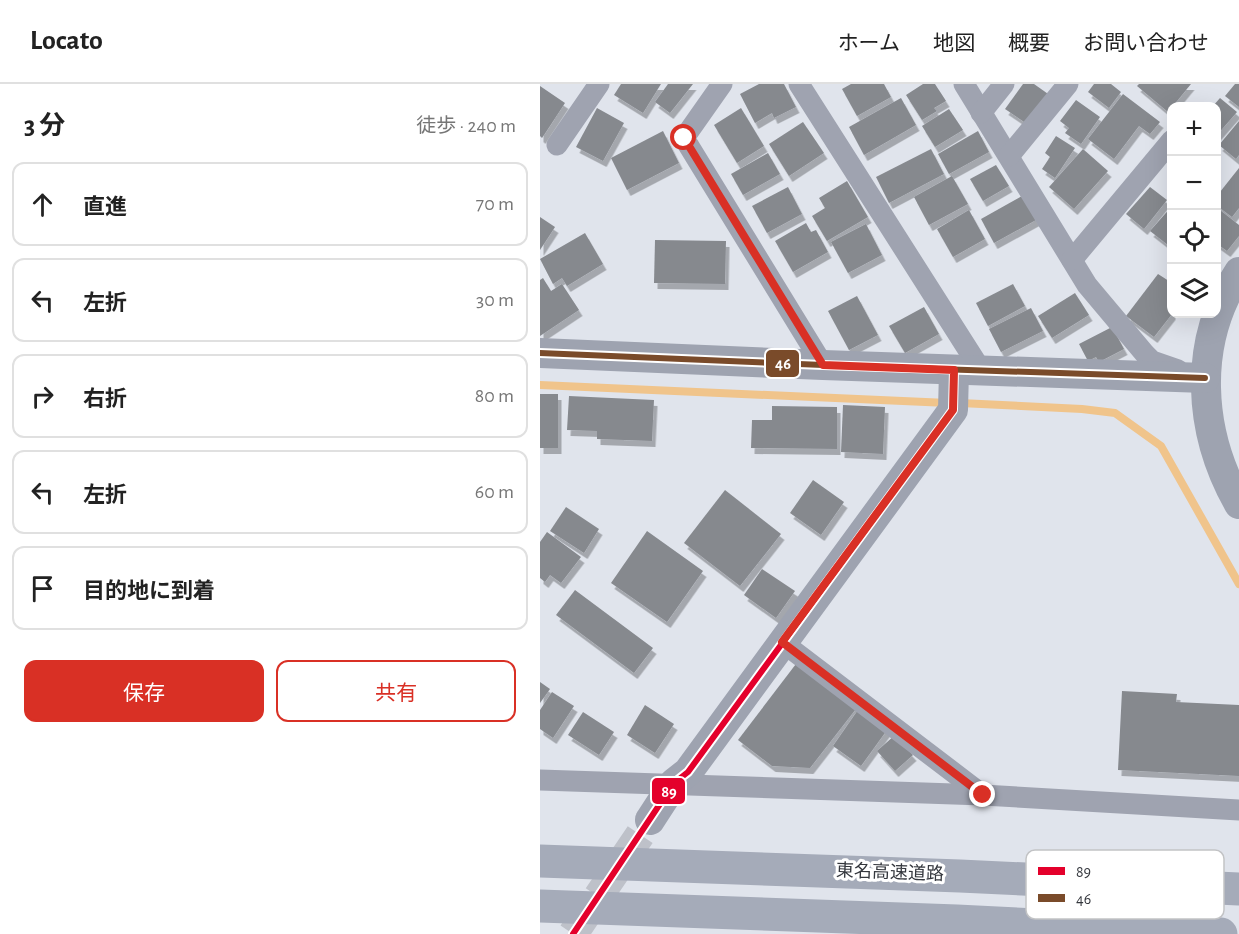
<!DOCTYPE html>
<html lang="ja">
<meta charset="utf-8">
<style>
:root{--surface:#fff;--page:#f2f2f2;--text:#222;--muted:#767676;--line:#e0e0e0;--accent:#d93025}
body{margin:0;font-family:"Alegreya Sans","Noto Sans JP",sans-serif;background:var(--page);color:var(--text)}
.controls{position:absolute;right:18px;top:18px;display:grid;overflow:hidden;border-radius:12px;box-shadow:0 6px 24px #0002}
.controls button{width:54px;height:54px;display:grid;place-items:center;padding:0;border:0;border-bottom:2px solid var(--line);background:var(--surface);color:var(--text);font:30px sans-serif}
.stop{position:absolute;width:18px;height:18px;margin:-14px;border:4px solid #d93025;border-radius:50%;background:#fff}
.stop.end{background:#d93025;border-color:#fff;box-shadow:0 2px 6px #0008}
.list{margin:0;padding:0;list-style:none}
h2{display:flex;justify-content:space-between;align-items:center;height:78px;margin:0;padding:0 24px;font-size:26px}
h2 small{font-size:20px;font-weight:400;color:var(--muted)}
.list li{display:grid;grid-template-columns:39px 1fr auto;gap:18px;align-items:center;box-sizing:border-box;height:84px;margin:0 12px 12px;padding:0 12px;border:2px solid var(--line);border-radius:12px}
.list b{display:block;font-size:22px;white-space:nowrap}
.list em{font-size:20px;font-style:normal;color:var(--muted)}
.actions{display:flex;gap:12px;padding:18px 24px}
.actions a{flex:1;padding:14px 0;border:2px solid var(--accent);border-radius:12px;text-align:center;font-size:21px;color:var(--accent)}
.actions .main{background:var(--accent);color:#fff}
.icon{flex:none;width:33px;height:33px;fill:none;stroke:currentColor;stroke-width:2;stroke-linecap:round;stroke-linejoin:round}
.map{position:relative;flex:none;width:699px;height:850px;overflow:hidden}
header{display:flex;align-items:center;gap:36px;box-sizing:border-box;height:84px;padding:0 30px;background:var(--surface);border-bottom:2px solid var(--line)}
header strong{font-size:28px}
nav{display:flex;gap:33px;margin-inline-start:auto;font-size:21px}
main{display:flex}
aside{flex:1;background:var(--surface)}
.map>svg:first-child{display:block}
.lines{fill:none;stroke-linecap:round;stroke-linejoin:round}
.stream{stroke:#f0c48b;stroke-width:8}
.building{fill:#86898e;filter:url(#shadow)}
.secondary-tunnel{stroke:#bec1c9;stroke-width:30;stroke-dasharray:30 15;stroke-linecap:butt}
.street{stroke:#9fa3b0;stroke-width:21}
.secondary{stroke:#9ea3b0;stroke-width:30}
.highway{stroke:#a5abb9;stroke-width:33}
.bus-1-casing{stroke:#fff;stroke-width:10}
.bus-2-casing{stroke:#fff;stroke-width:10}
.bus-1{stroke:#e4002b;stroke-width:6}
.bus-2{stroke:#7a4b2a;stroke-width:6}
.route{stroke:#d93025;stroke-width:8}
.labels{text-anchor:middle;dominant-baseline:central;stroke-width:6;stroke-linejoin:round;paint-order:stroke}
.street-label{font-size:18px;fill:#34373d;stroke:#fff}
.key{fill:#fff;stroke:#c2c3c5;stroke-width:1.5}
.key-label{font-size:16px;fill:#34373d}
.line-badge{stroke:#fff;stroke-width:2}
.badge-label{font-size:16px;text-anchor:middle;font-weight:bold;fill:#fff}
</style>
<header>
<strong>Locato</strong>
<nav><a>ホーム</a><a>地図</a><a>概要</a><a>お問い合わせ</a></nav>
</header>
<main>
<aside>
<h2>3 分<small>徒歩 · 240 m</small></h2>
<ul class="list">
<li><svg class="icon" aria-label="ahead" viewBox="0 0 24 24"><path d="M12 20V5M6 11l6-6 6 6"/></svg><div><b>直進</b></div><em>70 m</em></li>
<li><svg class="icon" aria-label="left" viewBox="0 0 24 24"><path d="M17 20v-9H6M10 6l-5 5 5 5"/></svg><div><b>左折</b></div><em>30 m</em></li>
<li><svg class="icon" aria-label="right" viewBox="0 0 24 24"><path d="M7 20v-9h11M14 6l5 5-5 5"/></svg><div><b>右折</b></div><em>80 m</em></li>
<li><svg class="icon" aria-label="left" viewBox="0 0 24 24"><path d="M17 20v-9H6M10 6l-5 5 5 5"/></svg><div><b>左折</b></div><em>60 m</em></li>
<li><svg class="icon" aria-label="arrive" viewBox="0 0 24 24"><path d="M6 21V4h12l-3 4 3 4H6"/></svg><div><b>目的地に到着</b></div></li>
</ul>
<div class="actions"><a class="main">保存</a><a>共有</a></div>
</aside>
<div class="map">
<svg width="699" height="850" viewBox="0 0 699 850">
<defs>
<filter id="shadow"><feDropShadow dx="3.5" dy="6" stdDeviation="0" flood-color="#0004"/></filter>
</defs>
<rect width="100%" height="100%" fill="#e0e4ec"/>
<g class="lines">
<g class="stream">
<polyline points="0,301 408,319"/>
<polyline points="420,319 542,325 575,329 621,362 699,500"/>
</g>
</g>
<g class="building">
<polygon points="81,0 121,0 103,29 74,11"/>
<polygon points="128,0 153,0 130,29 115,18"/>
<polygon points="219,0 244,0 256,23 234,34 232,29 215,39 200,10"/>
<polygon points="311,0 344,0 351,13 317,32 302,5"/>
<polygon points="383,0 395,0 406,17 394,24 397,27 382,36 366,11"/>
<polygon points="483,0 494,0 511,12 490,42 465,25"/>
<polygon points="554,0 571,0 581,8 569,24 548,8"/>
<polygon points="599,0 651,0 628,28 597,2"/>
<polygon points="695,0 699,0 699,23 685,12"/>
<polygon points="0,2 25,19 2,54 0,52"/>
<polygon points="583,10 620,38 610,50 599,42 574,75 548,55"/>
<polygon points="361,14 376,41 324,71 309,43"/>
<polygon points="680,14 697,28 676,52 676,22 673,22"/>
<polygon points="536,16 560,33 541,60 525,49 529,44 520,37"/>
<polygon points="57,24 84,39 63,77 36,63"/>
<polygon points="201,24 224,62 197,79 174,41"/>
<polygon points="409,25 423,46 395,63 382,42"/>
<polygon points="699,37 699,71 696,75 679,61"/>
<polygon points="263,38 284,69 249,92 229,60"/>
<polygon points="123,47 139,79 87,106 71,74"/>
<polygon points="438,47 449,68 409,90 398,70"/>
<polygon points="516,52 535,64 515,94 502,85 510,73 505,69"/>
<polygon points="391,65 404,90 349,119 336,93"/>
<polygon points="543,65 568,87 534,125 509,103"/>
<polygon points="228,69 240,90 203,111 191,90"/>
<polygon points="456,81 469,102 443,117 430,95"/>
<polygon points="699,84 699,124 692,133 676,121 676,113"/>
<polygon points="412,92 428,120 389,141 374,113"/>
<polygon points="307,97 328,133 287,157 272,132 285,124 279,114"/>
<polygon points="248,103 262,130 227,149 212,122"/>
<polygon points="610,103 627,116 604,145 586,130"/>
<polygon points="482,112 496,136 454,159 441,135"/>
<polygon points="632,122 632,156 628,161 610,147"/>
<polygon points="676,123 699,141 699,152 687,167 676,159"/>
<polygon points="429,126 445,155 413,173 397,145"/>
<polygon points="0,133 15,143 0,166"/>
<polygon points="266,139 271,148 276,146 288,168 253,188 235,157"/>
<polygon points="326,140 342,171 308,189 291,158"/>
<polygon points="45,149 63,180 27,202 22,194 13,200 0,175"/>
<polygon points="115,156 186,157 185,200 114,199"/>
<polygon points="618,190 632,199 632,230 614,253 586,232"/>
<polygon points="3,194 11,207 22,200 39,226 0,252 0,196"/>
<polygon points="473,200 485,222 448,242 436,219"/>
<polygon points="535,209 549,231 512,254 498,232"/>
<polygon points="317,212 338,251 309,266 288,227"/>
<polygon points="384,223 399,250 365,269 349,242"/>
<polygon points="491,224 503,247 461,268 449,245"/>
<polygon points="572,243 584,265 559,278 556,273 548,277 539,260"/>
<rect x="0" y="310" width="18" height="54"/>
<polygon points="29,312 114,316 112,357 57,355 57,347 27,346"/>
<polygon points="303,321 345,323 343,370 301,368"/>
<polygon points="232,322 297,323 297,365 211,364 212,336 232,336"/>
<polygon points="273,396 304,418 281,451 250,429"/>
<polygon points="185,406 241,450 200,502 144,459"/>
<polygon points="26,423 59,445 44,469 10,447"/>
<polygon points="107,447 163,487 127,538 71,499"/>
<polygon points="7,448 41,473 21,499 10,491 5,498 0,494 0,458"/>
<polygon points="222,485 255,507 236,534 204,511"/>
<polygon points="35,506 113,564 94,589 16,531"/>
<polygon points="259,576 319,621 270,684 232,682 198,656"/>
<polygon points="0,598 10,605 0,619"/>
<polygon points="582,607 637,610 636,618 699,621 699,692 578,686"/>
<polygon points="12,608 34,622 13,654 0,645 0,626"/>
<polygon points="105,621 134,640 115,669 87,651"/>
<polygon points="318,626 347,646 321,682 293,662"/>
<polygon points="43,628 74,648 59,671 28,651"/>
<polygon points="355,651 373,671 355,687 337,667"/>
</g>
<g class="lines">
<polyline class="secondary-tunnel" points="33,850 110,736"/>
<g class="street">
<polyline points="182,0 144,54 283,281"/>
<polyline points="259,0 441,286"/>
<polyline points="424,0 547,201 605,270 612,277 638,286"/>
<polyline points="441,29 464,0"/>
<polyline points="17,61 59,0"/>
<polyline points="469,72 528,0"/>
<polyline points="532,176 632,56"/>
<polyline points="242,558 443,711"/>
<polyline points="0,696 443,711 699,726"/>
</g>
<g class="secondary">
<path d="M 699,188 C 652,259 658,348 699,420"/>
<polyline points="0,269 283,281 665,294"/>
<polyline points="110,736 134,699 148,688 413,326 414,286"/>
</g>
<g class="highway">
<polyline points="0,777 420,792 699,805"/>
<polyline points="0,822 417,837 681,850"/>
</g>
<defs>
<polyline id="bus-1" points="33,850 134,699 148,688 413,326 414,286"/>
<polyline id="bus-2" points="0,269 283,281 665,294"/>
</defs>
<use href="#bus-1" class="bus-1-casing"/>
<use href="#bus-2" class="bus-2-casing"/>
<use href="#bus-1" class="bus-1"/>
<use href="#bus-2" class="bus-2"/>
</g>
<g class="lines">
<polyline class="route" points="144,54 283,281 414,286 413,326 242,558 443,711"/>
</g>
<g class="labels">
<g class="street-label">
<text transform="translate(350 789) rotate(2)">東名高速道路</text>
</g>
</g>
<rect x="486" y="766" width="198" height="69" rx="9" class="key"/>
<rect x="498" y="783" width="27" height="8" fill="#e4002b"/>
<rect x="498" y="810" width="27" height="8" fill="#7a4b2a"/>
<g class="key-label">
<text x="536" y="793">89</text>
<text x="536" y="820">46</text>
</g>
<g class="line-badge">
<rect x="225" y="265" width="35" height="29" rx="6" fill="#7a4b2a"/>
<rect x="111" y="693" width="35" height="28" rx="6" fill="#e4002b"/>
</g>
<g class="badge-label">
<text x="243" y="285">46</text>
<text x="129" y="713">89</text>
</g>
</svg>
<div class="controls">
<button>+</button>
<button>−</button>
<button><svg class="icon" aria-label="locate" viewBox="0 0 24 24"><circle cx="12" cy="12" r="6"/><path d="M12 2v4M12 18v4M2 12h4M18 12h4"/></svg></button>
<button><svg class="icon" aria-label="layers" viewBox="0 0 24 24"><path d="M12 4l9 5-9 5-9-5zM3 14l9 5 9-5"/></svg></button>
</div>
<div class="stop" style="left:144px;top:54px"></div>
<div class="stop end" style="left:443px;top:711px"></div>
</div>
</main>
